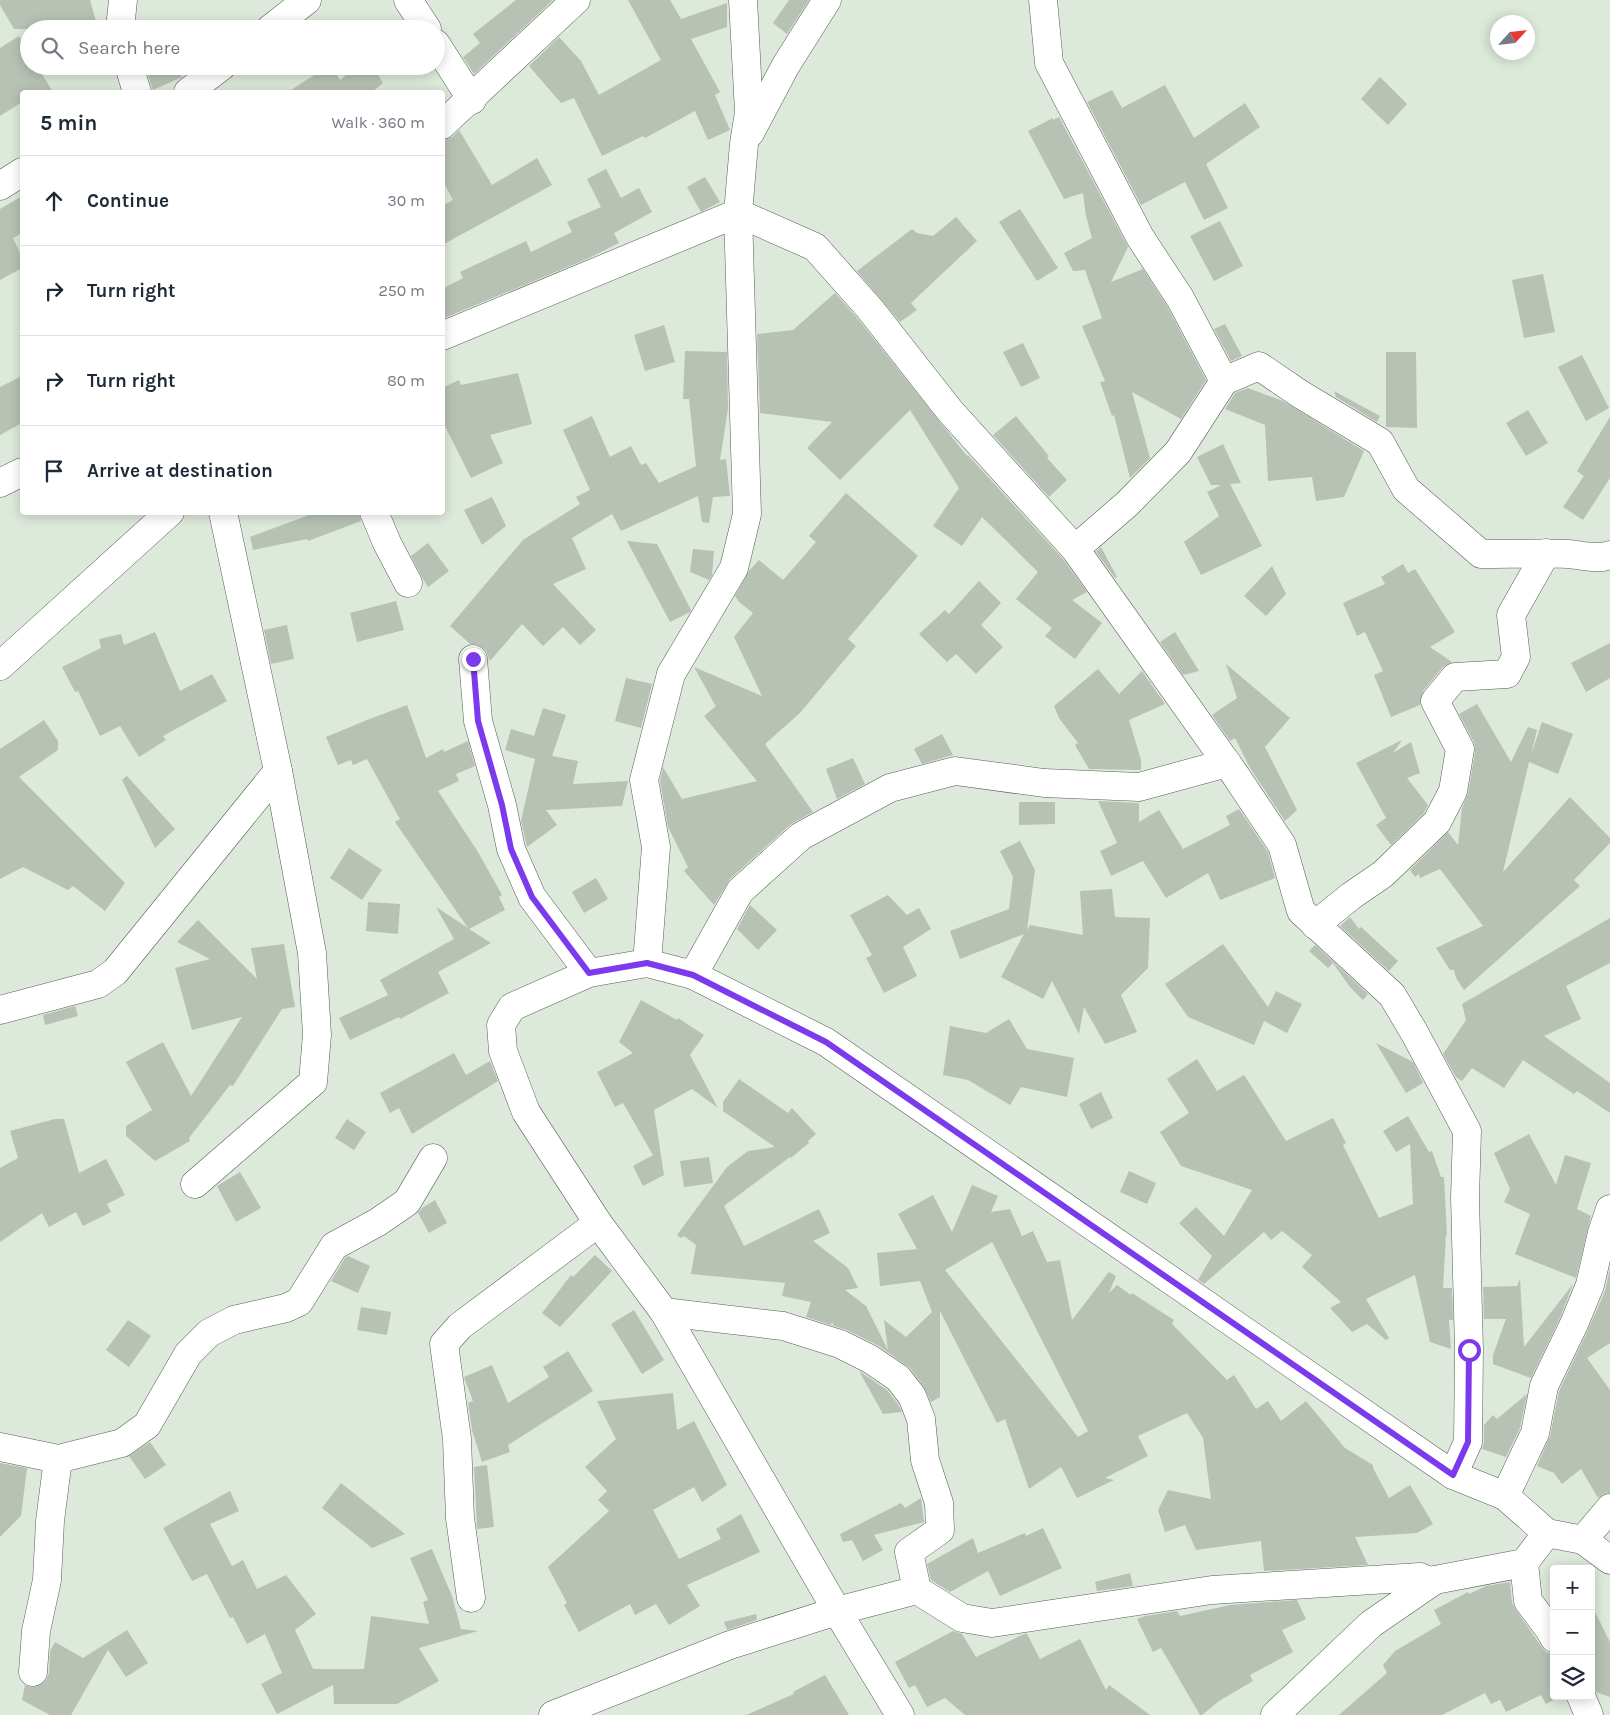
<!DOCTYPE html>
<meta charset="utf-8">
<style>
:root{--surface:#fff;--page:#f2f2f3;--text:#1f2937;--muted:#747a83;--line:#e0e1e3}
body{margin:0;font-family:Karla,sans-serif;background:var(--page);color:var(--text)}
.controls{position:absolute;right:15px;bottom:15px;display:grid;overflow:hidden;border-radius:5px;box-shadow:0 2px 12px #0003}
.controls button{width:45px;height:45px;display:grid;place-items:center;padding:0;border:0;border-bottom:1px solid var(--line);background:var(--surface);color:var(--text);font:25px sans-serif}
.compass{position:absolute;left:1490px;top:15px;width:45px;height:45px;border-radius:50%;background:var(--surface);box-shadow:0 2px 12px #0003;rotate:63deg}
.stop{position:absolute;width:15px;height:15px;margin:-11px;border:4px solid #7c3aed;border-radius:50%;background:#fff}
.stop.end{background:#7c3aed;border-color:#fff;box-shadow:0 1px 5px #0008}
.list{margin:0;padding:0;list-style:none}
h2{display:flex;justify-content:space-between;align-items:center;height:65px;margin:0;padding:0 20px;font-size:21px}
h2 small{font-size:16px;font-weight:400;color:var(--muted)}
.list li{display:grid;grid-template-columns:32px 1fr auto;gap:15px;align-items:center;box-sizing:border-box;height:90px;padding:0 20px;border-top:1px solid var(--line)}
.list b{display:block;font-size:19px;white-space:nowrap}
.list em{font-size:16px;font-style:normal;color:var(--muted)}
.icon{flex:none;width:28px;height:28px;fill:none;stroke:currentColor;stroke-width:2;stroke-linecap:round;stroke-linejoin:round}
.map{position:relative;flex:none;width:1610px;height:1715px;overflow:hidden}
.search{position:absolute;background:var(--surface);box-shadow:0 2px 12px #0003;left:20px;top:20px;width:425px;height:55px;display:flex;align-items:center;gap:12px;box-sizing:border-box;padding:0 18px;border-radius:28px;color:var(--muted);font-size:19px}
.panel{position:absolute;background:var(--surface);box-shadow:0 2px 12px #0003;left:20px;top:90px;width:425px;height:425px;border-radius:5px}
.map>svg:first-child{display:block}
.building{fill:#b7c2b5;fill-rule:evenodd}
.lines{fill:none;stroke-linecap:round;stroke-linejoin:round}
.street-casing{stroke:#545f53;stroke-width:29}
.street{stroke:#fff;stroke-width:28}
.route{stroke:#7c3aed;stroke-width:6}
</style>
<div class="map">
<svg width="1610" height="1715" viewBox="0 0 1610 1715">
<rect width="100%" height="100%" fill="#dde9db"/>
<g class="building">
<polygon points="0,0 90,0 98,29 14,29 0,5"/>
<polygon points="516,0 553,0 474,74 463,57 480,43 473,34"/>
<polygon points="628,0 670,0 681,19 727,3 727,27 691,39 720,92 715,95 730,130 708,140 695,111 645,138 643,136 602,156 574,98 561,103 529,66 559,37 581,61 599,95 661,60"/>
<polygon points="789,0 809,0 787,34 773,23"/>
<polygon points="19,36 29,53 29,66 37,66 53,92 22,92 22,102 0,116 0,48"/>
<polygon points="145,66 177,66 182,77 153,90"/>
<polygon points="328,66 331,66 340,80 357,66 373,66 383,83 372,92 288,92"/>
<polygon points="1380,77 1407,104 1388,125 1361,99"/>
<polygon points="1165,85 1194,138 1245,103 1260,127 1206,164 1228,208 1204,220 1185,182 1141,205 1087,102 1112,90 1122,108"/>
<polygon points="1059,117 1128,247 1111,282 1143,269 1167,306 1206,380 1181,419 1132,392 1150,458 1130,478 1114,415 1112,416 1100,382 1105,381 1082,326 1102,318 1085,270 1073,271 1064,253 1092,238 1086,216 1083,193 1064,199 1028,131 1053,118 1053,120"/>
<polygon points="459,130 492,185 537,158 552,185 442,245 442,206 453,200 442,179 442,140 452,137"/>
<polygon points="606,169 621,198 639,188 652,212 614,233 619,243 587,259 442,319 442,289 463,278 460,272 526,241 531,252 572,232 567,222 601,207 587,179"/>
<polygon points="705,177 720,202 701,212 687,187"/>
<polygon points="22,196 22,233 13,238 22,257 22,268 0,280 0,209"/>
<polygon points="1020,209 1058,268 1037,281 999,222"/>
<polygon points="956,217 977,241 911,303 917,310 900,322 857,271 912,229 917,233 933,236"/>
<polygon points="1220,221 1243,266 1214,281 1190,236"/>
<polygon points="1543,274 1555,332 1524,338 1512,280"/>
<polygon points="835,293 858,319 967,456 968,455 1063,559 1087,592 1072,600 1102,623 1075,659 1045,636 1052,628 1016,599 1038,572 982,517 962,546 933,526 959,488 910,410 840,480 807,448 832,422 760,413 757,334 793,330"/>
<polygon points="1225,324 1242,356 1231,361 1214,329"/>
<polygon points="664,325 675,362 645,371 634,335"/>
<polygon points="1023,343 1040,378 1021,387 1003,352"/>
<polygon points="685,351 727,352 728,409 720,460 726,459 730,496 713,497 709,523 702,522 698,496 621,531 612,514 572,538 586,569 553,584 596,630 580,645 563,627 543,646 522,624 490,661 486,650 479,645 470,644 450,626 523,540 580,504 576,497 590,490 563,430 592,416 610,457 631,446 641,465 646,463 659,483 696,466 689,399 683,399"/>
<polygon points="1386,352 1416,352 1417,428 1386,427"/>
<polygon points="1582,355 1609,408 1586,421 1558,367"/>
<polygon points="518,373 532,424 490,435 503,463 471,478 442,420 442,388 459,380 461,385"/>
<polygon points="22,376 22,423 0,435 0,387"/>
<polygon points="1248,388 1283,401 1364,451 1344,497 1316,501 1312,477 1268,481 1265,425 1225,409 1235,393"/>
<polygon points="1334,391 1380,416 1377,422 1336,397"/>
<polygon points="1528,410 1548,443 1526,456 1506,423"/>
<polygon points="1016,416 1049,456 1047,458 1067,480 1049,497 993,435"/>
<polygon points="1610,417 1610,478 1583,520 1563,507 1584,476 1577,471"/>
<polygon points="1223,444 1241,483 1230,484 1262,546 1201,575 1184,542 1219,516 1207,492 1221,485 1211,485 1197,457"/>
<polygon points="846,493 918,556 848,639 856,646 800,713 765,744 813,812 791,824 730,879 714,905 684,871 688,867 668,827 660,781 663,767 682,799 757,781 704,716 716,706 715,705 694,667 762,696 734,637 753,613 739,602 735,596 749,571 759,560 783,580 816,542 809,536"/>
<polygon points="492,497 506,526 482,545 464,510"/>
<polygon points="317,512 359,512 361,521 308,541 307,539 253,550 250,537"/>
<polygon points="627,541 657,544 691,610 690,612 670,622"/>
<polygon points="428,543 449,571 428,587 423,579 411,556"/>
<polygon points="1101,547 1117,577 1115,578 1096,552"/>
<polygon points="693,549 714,551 712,575 709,580 690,572"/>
<polygon points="1403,564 1408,573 1415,569 1455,632 1430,647 1452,662 1443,667 1423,691 1420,699 1420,705 1391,717 1374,675 1383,671 1365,632 1357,636 1343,603 1385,584 1381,577"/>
<polygon points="1272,566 1286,594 1266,616 1244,596"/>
<polygon points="979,581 1001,603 981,625 1003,647 976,674 956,654 947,662 919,634 945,610 949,614"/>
<polygon points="396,601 404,630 357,642 350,613"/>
<polygon points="287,625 294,659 271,664 264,630"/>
<polygon points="155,632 180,691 212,674 227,701 163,736 166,740 139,757 120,726 100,736 78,691 75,692 62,667 101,648 99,639 121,634 124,645"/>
<polygon points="1175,632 1199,671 1183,675 1160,642"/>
<polygon points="1610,643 1610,678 1586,692 1571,663"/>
<polygon points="1226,664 1290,718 1265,747 1297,810 1285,821 1250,768 1235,738 1230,741 1212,715 1237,698"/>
<polygon points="1098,669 1119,694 1142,671 1165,704 1129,720 1141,760 1141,770 1089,769 1075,745 1078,743 1059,718 1054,706"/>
<polygon points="626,678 652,684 641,728 615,721"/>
<polygon points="1477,704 1511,762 1528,727 1537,730 1531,755 1542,722 1573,734 1558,774 1529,762 1503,872 1570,797 1610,838 1610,843 1574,880 1580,886 1464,990 1456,978 1454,970 1450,970 1436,948 1483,926 1440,869 1420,878 1419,874 1415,877 1410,870 1448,832 1458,845 1462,808 1468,794 1475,752 1474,742 1459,714"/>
<polygon points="407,705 426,758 443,749 444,752 468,741 475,766 456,774 459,781 438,791 478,852 502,895 499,897 505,910 469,929 491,943 438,972 449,993 400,1019 399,1017 350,1040 339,1018 388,995 380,980 454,939 436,907 468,928 395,822 400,819 367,759 353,765 351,760 338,765 326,737 367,720"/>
<polygon points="543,708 566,715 552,756 578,761 573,784 628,781 622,806 546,810 557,825 527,847 521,821 535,759 505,750 511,729 534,736"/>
<polygon points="44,720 58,741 58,750 19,777 125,883 105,911 73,886 68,890 23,867 0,879 0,749"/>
<polygon points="942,734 953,755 922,764 914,749"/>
<polygon points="1402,740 1393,753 1411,742 1420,773 1407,778 1428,805 1424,813 1391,845 1376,825 1386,818 1356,763"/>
<polygon points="853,758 865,784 837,799 826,769"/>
<polygon points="127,776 175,829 155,848 122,780"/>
<polygon points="1098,801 1139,803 1139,822 1159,810 1183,849 1230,825 1226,816 1239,809 1268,852 1275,878 1220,900 1208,873 1166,898 1143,861 1111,876 1100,851 1117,843"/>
<polygon points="1019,802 1055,802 1055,824 1019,825"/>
<polygon points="1020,841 1035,870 1027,930 1030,925 1083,935 1080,891 1112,889 1115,917 1150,918 1148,968 1121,995 1137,1032 1105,1044 1084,1007 1079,1034 1052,981 1043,999 1001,977 1024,934 960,959 950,931 1009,909 1013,877 1000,851"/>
<polygon points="349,848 382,870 362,900 330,878"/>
<polygon points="596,878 608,899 584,913 572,892"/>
<polygon points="888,895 907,915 919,908 931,929 903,947 917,976 884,993 866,958 872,955 850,915"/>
<polygon points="368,902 400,904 398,934 366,931"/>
<polygon points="750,905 777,930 758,950 737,929"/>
<polygon points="1350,917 1359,929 1361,927 1398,961 1389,971 1340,926"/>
<polygon points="1610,918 1610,963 1566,986 1581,1019 1544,1036 1610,1083 1610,1113 1577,1091 1574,1094 1523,1060 1504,1088 1472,1068 1462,1081 1456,1077 1443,1054 1466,1020 1462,1004"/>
<polygon points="198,920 257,979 251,948 284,944 295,1007 282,1009 233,1086 230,1085 189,1138 190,1141 155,1161 126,1136 126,1126 152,1110 126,1062 163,1042 191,1096 242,1017 192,1030 175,968 210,959 177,942"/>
<polygon points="1223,944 1268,1007 1276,991 1302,1004 1287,1033 1264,1021 1254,1045 1188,1017 1165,984"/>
<polygon points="1315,945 1368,994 1363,1000 1350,987 1333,963 1328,968 1309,951"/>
<polygon points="641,1000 677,1020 678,1018 704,1035 690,1055 718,1108 692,1089 654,1110 664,1175 643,1186 633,1166 653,1155 623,1103 615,1107 597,1072 633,1053 619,1042"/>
<polygon points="75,1006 78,1016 45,1025 43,1015"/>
<polygon points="1009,1019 1027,1049 1074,1058 1067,1097 1021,1087 1010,1105 968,1080 943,1075 950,1026 986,1033"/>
<polygon points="1376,1043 1413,1062 1423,1083 1406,1093"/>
<polygon points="454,1053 466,1075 490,1061 498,1081 412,1134 399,1108 390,1113 380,1093"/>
<polygon points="1197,1059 1217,1091 1244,1075 1286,1141 1333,1118 1346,1143 1343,1145 1379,1218 1413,1204 1410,1144 1396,1152 1383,1131 1408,1116 1429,1152 1432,1151 1441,1177 1444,1177 1447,1235 1446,1235 1443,1288 1452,1288 1453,1320 1449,1320 1451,1349 1430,1342 1415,1275 1366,1299 1389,1338 1386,1340 1367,1324 1352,1332 1330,1308 1341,1302 1302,1267 1312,1255 1282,1231 1271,1240 1264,1232 1204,1284 1198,1280 1212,1256 1179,1223 1196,1207 1224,1236 1252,1190 1181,1166 1160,1132 1189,1113 1167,1079"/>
<path d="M 739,1079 L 788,1113 L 792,1108 L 816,1134 L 807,1142 L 810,1142 L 791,1158 L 790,1157 L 724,1206 L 744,1246 L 819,1209 L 830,1233 L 813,1241 L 848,1268 L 858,1288 L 845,1290 L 866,1306 L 888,1350 L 884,1320 L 906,1337 L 932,1312 L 920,1281 L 880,1286 L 877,1253 L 917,1249 L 898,1214 L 933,1195 L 952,1232 L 972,1185 L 998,1196 L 991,1212 L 1010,1209 L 1022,1236 L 1033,1231 L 1047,1262 L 1060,1260 L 1072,1320 L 1109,1272 L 1116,1276 L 1109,1293 L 1117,1285 L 1131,1295 L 1132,1293 L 1174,1320 L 1172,1324 L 1227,1380 L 1234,1375 L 1256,1409 L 1268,1401 L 1281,1421 L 1306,1401 L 1345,1448 L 1373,1465 L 1373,1468 L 1389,1498 L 1410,1485 L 1433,1524 L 1417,1533 L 1355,1537 L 1368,1565 L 1264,1571 L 1261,1541 L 1196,1550 L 1185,1525 L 1165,1532 L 1158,1510 L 1168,1490 L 1211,1499 L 1203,1438 L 1187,1413 L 1138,1436 L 1148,1456 L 1105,1478 L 1114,1480 L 1077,1498 L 1061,1467 L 1029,1489 L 1005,1419 L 997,1423 L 940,1311 L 940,1397 L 931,1402 L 924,1387 L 910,1368 L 879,1346 L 847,1330 L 834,1326 L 832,1322 L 831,1325 L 806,1317 L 811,1302 L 782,1296 L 785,1283 L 691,1274 L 696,1245 L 684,1236 L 681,1238 L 677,1235 L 727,1167 L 748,1151 L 775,1147 L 723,1111 L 723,1102 ZM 992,1242 L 1088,1431 L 1078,1437 L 945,1270 Z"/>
<polygon points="1101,1092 1113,1118 1091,1129 1079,1104"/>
<polygon points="55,1119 64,1119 79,1173 106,1159 125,1195 107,1204 111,1212 83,1226 76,1212 49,1227 42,1213 0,1242 0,1168 18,1158 10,1131"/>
<polygon points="347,1119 366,1132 354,1150 335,1138"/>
<polygon points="1529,1134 1556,1185 1565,1155 1591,1163 1577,1209 1591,1216 1576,1278 1515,1254 1530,1214 1504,1202 1510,1189 1494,1153"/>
<polygon points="709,1157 713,1183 684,1187 680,1161"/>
<polygon points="1129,1171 1156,1183 1147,1204 1120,1192"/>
<polygon points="240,1172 261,1208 236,1222 217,1186"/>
<polygon points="435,1200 447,1223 429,1233 418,1213 422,1208"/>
<polygon points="595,1255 612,1271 560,1327 542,1313 571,1275 573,1277"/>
<polygon points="348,1256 370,1266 358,1293 331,1281 345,1258"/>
<polygon points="1610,1268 1610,1343 1587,1358 1610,1390 1610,1493 1604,1494 1598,1498 1581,1469 1562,1484 1554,1473 1537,1466 1550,1436 1559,1391 1588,1330 1605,1291"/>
<polygon points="1520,1279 1524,1347 1573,1284 1560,1318 1531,1378 1493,1364 1493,1355 1506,1319 1484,1319 1483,1287 1517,1286"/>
<polygon points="361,1307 391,1312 387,1335 357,1330"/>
<polygon points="634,1310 664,1360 642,1374 611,1324"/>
<polygon points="128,1320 151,1336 129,1367 106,1350"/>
<polygon points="568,1351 593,1391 508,1445 510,1452 482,1462 472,1430 468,1403 473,1401 464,1377 492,1365 508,1403 549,1377 543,1367"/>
<polygon points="859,1371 887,1390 898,1404 902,1412 883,1414"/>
<polygon points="673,1393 677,1430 694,1421 727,1485 702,1502 694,1487 653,1510 679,1559 721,1539 716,1529 741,1514 760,1552 687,1585 700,1606 669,1625 656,1604 635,1615 630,1604 579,1632 564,1605 567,1603 548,1567 609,1511 598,1500 607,1491 585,1467 616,1439 597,1401"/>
<polygon points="1527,1394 1520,1428 1506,1457 1482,1449 1484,1442 1484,1425 1493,1415 1497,1419"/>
<polygon points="150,1442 166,1465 145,1479 129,1456"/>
<polygon points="0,1463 27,1468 21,1516 0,1537"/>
<polygon points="487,1465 494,1527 477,1529 474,1467"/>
<polygon points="341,1483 405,1534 372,1548 322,1508"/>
<polygon points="230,1491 239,1511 210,1524 232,1566 243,1560 257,1589 286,1575 316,1614 295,1630 313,1669 364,1669 371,1616 429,1624 423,1602 428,1600 410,1558 432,1549 452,1596 461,1629 478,1631 419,1648 439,1681 397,1704 334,1704 333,1685 277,1714 261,1684 282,1673 265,1634 247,1644 233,1617 230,1618 207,1574 192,1581 163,1528"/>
<polygon points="921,1498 924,1522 874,1535 883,1550 863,1561 852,1540 843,1542 840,1534 901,1503 905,1508"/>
<polygon points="1043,1528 1062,1568 1000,1596 988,1571 950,1592 931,1580 927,1564 973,1538 978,1553 1025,1533 1026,1536"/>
<polygon points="1130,1573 1133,1586 1097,1591 1095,1582"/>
<polygon points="1510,1582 1512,1603 1516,1610 1541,1646 1546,1652 1554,1654 1554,1696 1561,1696 1546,1704 1541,1695 1506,1712 1500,1700 1491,1704 1485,1693 1442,1715 1339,1715 1387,1673 1383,1665 1395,1651 1441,1624 1434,1610 1468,1592 1469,1594 1486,1586"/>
<polygon points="1297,1600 1306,1619 1282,1630 1293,1652 1250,1675 1253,1681 1219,1701 1202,1715 1200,1715 1161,1648 1153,1652 1137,1619 1145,1616 1177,1611 1180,1616 1230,1605"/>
<polygon points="1591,1604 1610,1642 1610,1697 1596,1692 1591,1684"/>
<polygon points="756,1614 757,1620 727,1630 724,1622"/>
<polygon points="127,1630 148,1663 126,1677 108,1650 71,1715 50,1715 22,1700 25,1685 31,1687 39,1686 46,1680 49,1673 50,1651 55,1642 83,1658"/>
<polygon points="953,1631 962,1634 976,1657 1024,1634 1027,1634 1040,1659 1080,1639 1106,1690 1109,1685 1150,1715 965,1715 945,1698 927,1707 915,1685 909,1688 895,1662"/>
<polygon points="825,1675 849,1715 746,1715 794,1694 793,1692"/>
</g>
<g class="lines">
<defs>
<g id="street">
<polyline points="408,0 427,29"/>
<polyline points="1043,0 1049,63 1140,237 1180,298 1224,381"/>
<polyline points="120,29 123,0"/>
<polyline points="270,29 307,0"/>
<polyline points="436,44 472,100"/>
<polyline points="129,66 137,92"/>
<polyline points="188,92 222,66"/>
<polyline points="442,125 576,0"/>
<polyline points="750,133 786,65 827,0"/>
<polyline points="0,186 22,172"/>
<polyline points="442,336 738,213 815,247 870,309 950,411 1075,549 1236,776 1282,845 1301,911 1392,995 1414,1032 1467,1131 1465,1198 1469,1350 1468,1442 1453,1475"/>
<polyline points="0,483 22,472"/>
<polyline points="374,512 387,543 408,583"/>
<path d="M 1075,549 L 1127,504 L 1178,452 L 1224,381 L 1259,366 L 1300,394 L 1380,442 L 1406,489 L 1481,554 C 1510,554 1539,553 1568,554 C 1581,555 1597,560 1610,555"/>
<polyline points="473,659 478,721 502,805 511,849 532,897 589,973"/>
<polyline points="0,666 170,512"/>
<polyline points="1315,925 1351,896 1383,874 1437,822 1453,791 1460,749 1435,701 1455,677 1507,674 1516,657 1511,615 1546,553"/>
<polyline points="647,963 656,847 644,780 671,674 734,568 747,514 738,213 744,144 749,112 743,0"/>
<polyline points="693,975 740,891 801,836 890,788 955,771 1044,783 1139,787 1227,763"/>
<polyline points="0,1010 98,984 115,972 278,771"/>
<polyline points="195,1184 313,1082 317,1035 312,953 278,771 223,512"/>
<polyline points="664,1312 783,1326 840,1344 870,1359 898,1378 912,1396 921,1419 925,1460 939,1503 940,1530 909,1552 917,1590"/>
<polyline points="0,1447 58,1459 122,1443 147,1425 188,1354 209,1333 234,1320 286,1308 299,1302 334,1246 378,1222 407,1202 433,1158"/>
<polyline points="1505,1496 1535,1433 1544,1386 1574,1324 1590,1285 1602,1233 1610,1209"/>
<polyline points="1583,1540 1610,1508"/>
<polyline points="1524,1563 1528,1601 1549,1629 1554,1638"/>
<polyline points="471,1598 460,1518 457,1439 444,1344 460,1326 598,1223"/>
<polyline points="33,1672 36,1631 47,1580 50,1521 58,1459"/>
<polyline points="1581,1696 1589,1715"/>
<polyline points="553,1715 730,1645 837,1611 917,1590 962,1618 992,1623 1212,1590 1420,1577 1431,1582 1435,1580"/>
<polyline points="900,1715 837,1611 664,1312 598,1223 526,1112 503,1051 501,1025 512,1007 589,973 647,963 693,975 826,1042 1453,1475 1505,1496 1547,1533 1583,1540 1610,1560"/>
<polyline points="1275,1715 1371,1624 1435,1580 1524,1563 1547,1533"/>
</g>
</defs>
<use href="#street" class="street-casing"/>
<use href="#street" class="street"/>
</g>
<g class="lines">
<polyline class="route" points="473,659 478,721 502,805 511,849 532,897 589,973 647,963 693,975 826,1042 1453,1475 1468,1442 1469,1350"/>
</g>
</svg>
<div class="controls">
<button>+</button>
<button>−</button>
<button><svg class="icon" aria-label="layers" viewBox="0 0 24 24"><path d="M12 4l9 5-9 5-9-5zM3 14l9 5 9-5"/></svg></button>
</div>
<svg class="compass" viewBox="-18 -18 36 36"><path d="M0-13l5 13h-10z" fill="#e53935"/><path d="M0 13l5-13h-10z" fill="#747a83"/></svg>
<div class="stop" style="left:1469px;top:1350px"></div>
<div class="stop end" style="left:473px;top:659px"></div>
<div class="search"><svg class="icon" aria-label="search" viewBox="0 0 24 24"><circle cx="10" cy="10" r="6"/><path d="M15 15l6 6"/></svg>Search here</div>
<section class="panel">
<h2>5 min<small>Walk · 360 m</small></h2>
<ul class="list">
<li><svg class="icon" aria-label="ahead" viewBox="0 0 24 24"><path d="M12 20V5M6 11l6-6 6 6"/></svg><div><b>Continue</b></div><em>30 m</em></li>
<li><svg class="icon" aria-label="right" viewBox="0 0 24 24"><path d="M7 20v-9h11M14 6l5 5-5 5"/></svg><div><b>Turn right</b></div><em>250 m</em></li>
<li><svg class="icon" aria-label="right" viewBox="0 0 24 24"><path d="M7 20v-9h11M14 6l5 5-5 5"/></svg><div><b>Turn right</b></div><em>80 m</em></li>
<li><svg class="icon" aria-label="arrive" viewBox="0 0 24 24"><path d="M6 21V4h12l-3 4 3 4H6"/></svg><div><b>Arrive at destination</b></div></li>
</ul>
</section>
</div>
